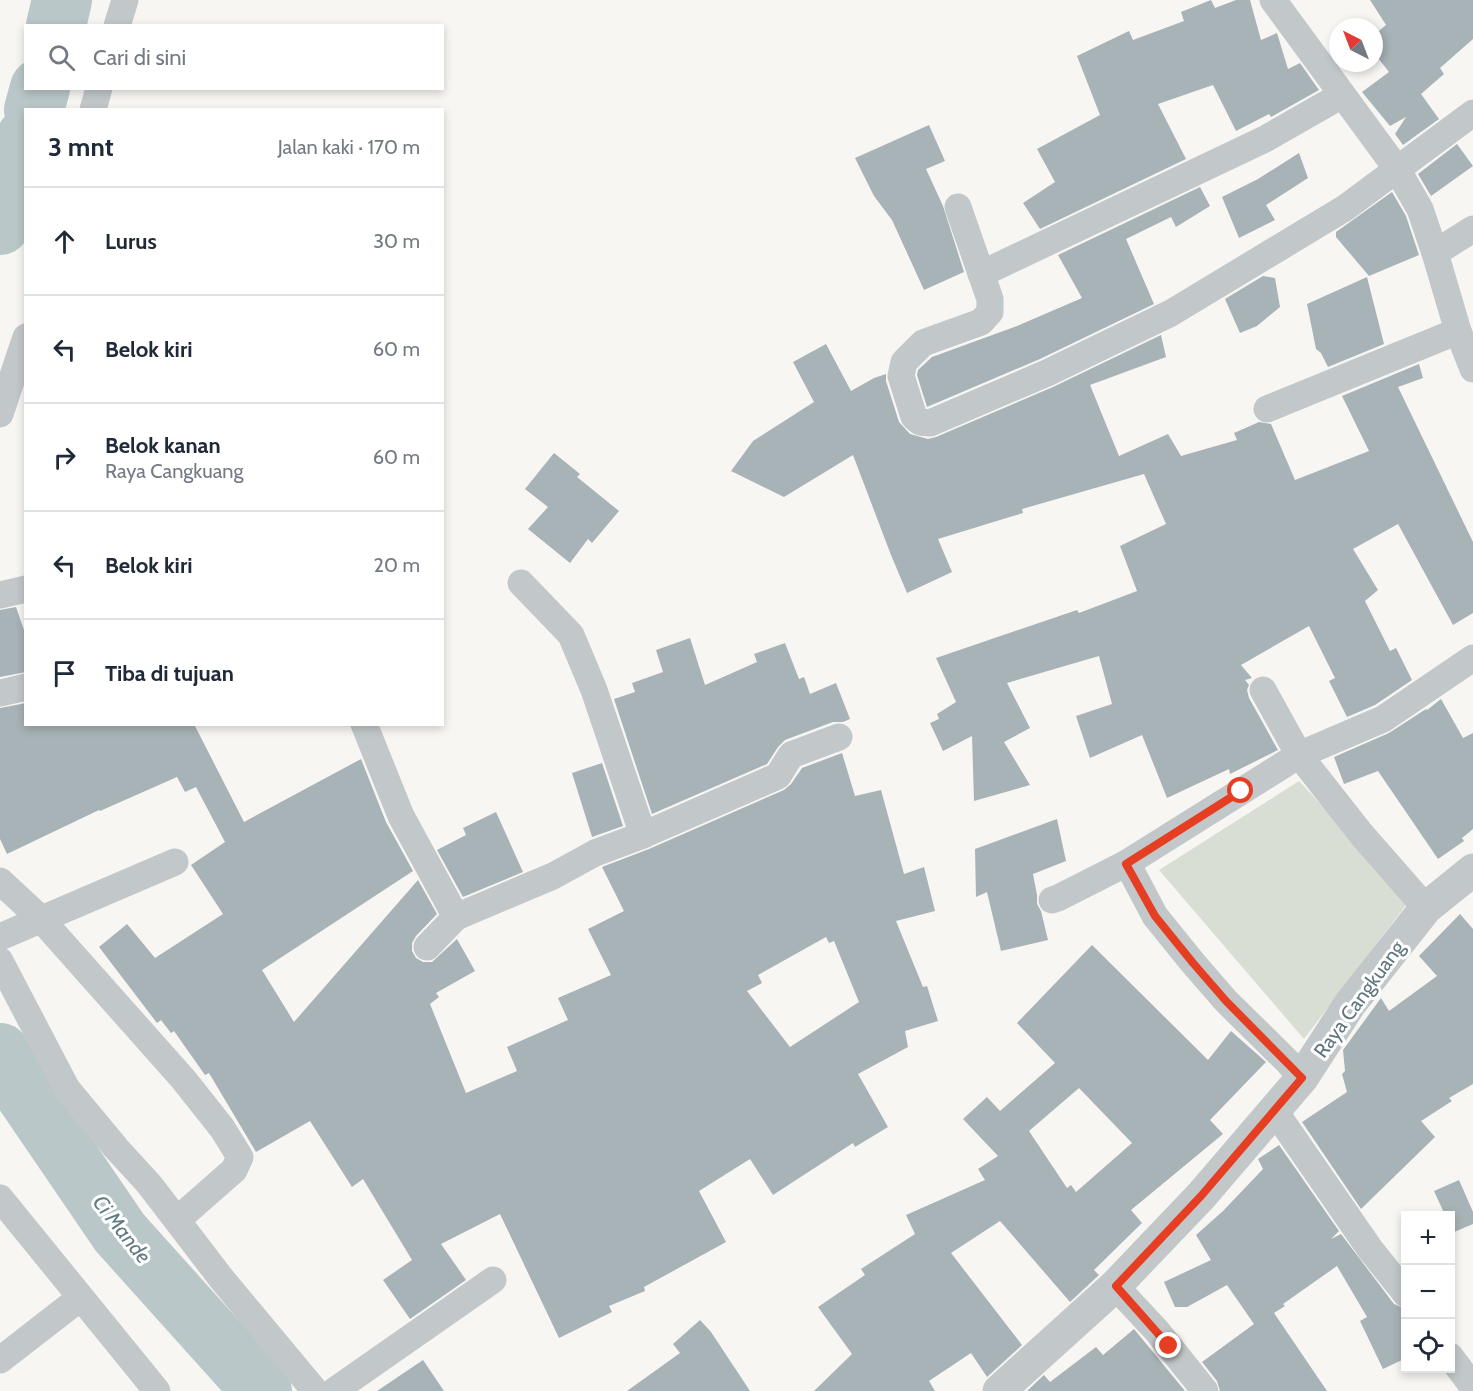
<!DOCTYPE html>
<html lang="id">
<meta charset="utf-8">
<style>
:root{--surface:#fff;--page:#f6f6f7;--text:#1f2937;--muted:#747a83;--line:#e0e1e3}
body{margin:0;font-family:Cabin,sans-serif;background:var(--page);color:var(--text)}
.controls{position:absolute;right:18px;bottom:18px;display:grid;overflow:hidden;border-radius:0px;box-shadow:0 3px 9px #0003}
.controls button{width:54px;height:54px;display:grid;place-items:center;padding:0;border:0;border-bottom:2px solid var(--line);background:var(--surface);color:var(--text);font:30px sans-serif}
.compass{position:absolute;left:1329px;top:18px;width:54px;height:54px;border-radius:50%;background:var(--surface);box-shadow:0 3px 9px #0003;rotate:318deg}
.stop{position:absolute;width:18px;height:18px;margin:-14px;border:4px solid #e63e23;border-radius:50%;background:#fff}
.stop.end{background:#e63e23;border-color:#fff;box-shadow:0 2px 6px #0008}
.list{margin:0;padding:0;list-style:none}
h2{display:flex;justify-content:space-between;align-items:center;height:78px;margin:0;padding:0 24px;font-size:26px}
h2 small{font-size:20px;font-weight:400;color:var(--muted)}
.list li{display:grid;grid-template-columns:39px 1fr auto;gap:18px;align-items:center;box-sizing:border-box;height:108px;padding:0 24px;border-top:2px solid var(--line)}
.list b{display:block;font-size:22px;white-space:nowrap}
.list p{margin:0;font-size:20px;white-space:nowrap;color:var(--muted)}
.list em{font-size:20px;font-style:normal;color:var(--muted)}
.icon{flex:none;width:33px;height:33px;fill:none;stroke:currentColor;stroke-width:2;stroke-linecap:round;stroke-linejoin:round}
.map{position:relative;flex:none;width:1473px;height:1391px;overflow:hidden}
.search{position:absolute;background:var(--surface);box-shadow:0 3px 9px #0003;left:24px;top:24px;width:420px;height:66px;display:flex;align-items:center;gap:15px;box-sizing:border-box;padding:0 21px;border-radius:0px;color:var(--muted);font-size:22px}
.panel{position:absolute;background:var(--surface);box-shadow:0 3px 9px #0003;left:24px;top:108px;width:420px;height:618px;border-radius:0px}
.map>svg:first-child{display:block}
.green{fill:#d9ded4}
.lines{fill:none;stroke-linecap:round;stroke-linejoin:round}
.river{stroke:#b9c7c9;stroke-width:60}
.building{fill:#a8b3b7;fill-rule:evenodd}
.minor{stroke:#c2c7c9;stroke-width:27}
.tertiary{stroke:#c2c7c9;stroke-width:33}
.route{stroke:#e63e23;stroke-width:8}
.labels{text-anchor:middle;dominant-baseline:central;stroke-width:6;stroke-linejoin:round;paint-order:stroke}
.street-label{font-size:20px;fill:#61757f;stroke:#fff}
.water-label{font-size:21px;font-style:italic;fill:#607b81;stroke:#fff}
</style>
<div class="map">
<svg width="1473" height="1391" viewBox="0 0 1473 1391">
<rect width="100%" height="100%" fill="#f7f6f3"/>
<polygon class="green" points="1299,781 1410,900 1304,1039 1159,870"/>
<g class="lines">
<g class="river">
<polyline points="56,26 62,0"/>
<polyline points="34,110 40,88"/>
<polyline points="0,225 26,138"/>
<polyline points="0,1053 10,1072 120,1233 262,1391"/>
</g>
</g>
<g class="building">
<polygon points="1211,0 1215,8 1236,0 1250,0 1261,40 1277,33 1288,69 1300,63 1319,90 1271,117 1269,114 1236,131 1213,85 1158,104 1186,159 1040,229 1023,203 1055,182 1037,149 1100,115 1077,56 1129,31 1133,40 1184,21 1181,12"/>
<polygon points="1370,0 1473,0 1473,39 1440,68 1444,74 1421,94 1439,119 1403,145 1395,134 1406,117 1390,126 1362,92 1389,72 1374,53 1374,35 1386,25"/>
<polygon points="929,125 945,161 926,169 943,206 964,272 924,290 892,220 874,196 855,158"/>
<polygon points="1457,144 1473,166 1431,196 1418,174"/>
<polygon points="1299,153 1308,178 1266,205 1275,220 1239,238 1222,197 1258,179"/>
<polygon points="1200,187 1210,206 1176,227 1171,217 1126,239 1154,304 1040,359 927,407 917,375 918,370 932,357 1017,326 1082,298 1058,255"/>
<polygon points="1392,192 1406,216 1419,255 1369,276 1336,237 1336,232"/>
<polygon points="1263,276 1275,278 1280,307 1257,326 1240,333 1225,299"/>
<polygon points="1367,277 1384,344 1328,367 1321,353 1316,349 1307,304"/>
<polygon points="1161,335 1166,357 1090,385 1119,456 1168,434 1181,456 1237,440 1234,433 1259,422 1271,424 1295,480 1369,451 1342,396 1419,364 1423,378 1398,387 1473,542 1473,613 1453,625 1398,524 1353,549 1378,590 1365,601 1390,651 1396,648 1412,680 1375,705 1347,717 1329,681 1335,678 1309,626 1241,665 1252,678 1245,680 1249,685 1247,690 1249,698 1278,750 1230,774 1229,769 1167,798 1142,735 1090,758 1076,716 1112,704 1099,656 1007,683 1030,728 1004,742 1030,785 974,801 972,736 943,751 930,723 939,719 937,714 956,702 936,658 1077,610 1079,613 1137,591 1120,546 1166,524 1144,474 1022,509 1023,513 938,539 952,572 907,593 891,555 853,455 784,497 731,471 753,441 814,402 793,362 826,344 851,391 874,378 886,374 886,381 899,422 910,434 928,439 936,437 1053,387"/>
<polygon points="554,453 580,474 577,477 619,511 592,543 588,539 570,563 528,529 548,507 525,489"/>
<polygon points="16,607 26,636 26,672 0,677 0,610"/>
<polygon points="690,638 705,685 757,662 754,654 785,643 799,679 804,677 810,694 836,683 850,719 843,722 833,722 785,740 778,747 767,764 652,814 614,699 635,692 632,683 663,672 656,650"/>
<polygon points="1441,699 1463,738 1473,733 1473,829 1462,838 1464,841 1438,859 1378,771 1344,784 1334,757 1389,733 1426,709 1427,710"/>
<path d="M 26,703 L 26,724 L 194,724 L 244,822 L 361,759 L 386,822 L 413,871 L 262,970 L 294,1022 L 418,880 L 437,914 L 416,936 L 412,943 L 412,951 L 416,958 L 423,962 L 432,962 L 457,939 L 475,971 L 436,993 L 439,997 L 430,1004 L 466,1093 L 517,1071 L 507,1047 L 568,1020 L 558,998 L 611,975 L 588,929 L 624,911 L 602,867 L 649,849 L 784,790 L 791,784 L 802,768 L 842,753 L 855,796 L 881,790 L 904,874 L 924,867 L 935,911 L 896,921 L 923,987 L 927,986 L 938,1021 L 905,1031 L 908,1047 L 858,1074 L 888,1127 L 855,1147 L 853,1143 L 773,1195 L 750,1159 L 699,1191 L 726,1242 L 644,1287 L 645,1291 L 609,1306 L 612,1312 L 559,1338 L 500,1214 L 441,1244 L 466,1280 L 410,1319 L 383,1280 L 412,1260 L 363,1179 L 352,1187 L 310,1121 L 256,1152 L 209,1073 L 205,1075 L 174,1031 L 171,1033 L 161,1020 L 157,1023 L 99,947 L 127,924 L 155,958 L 223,914 L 191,865 L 225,842 L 196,787 L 185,792 L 177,777 L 100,811 L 99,810 L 7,854 L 0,839 L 0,708 ZM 826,937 L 829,943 L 834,941 L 859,1002 L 790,1047 L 747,991 L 762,983 L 758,975 Z"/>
<polygon points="602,763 623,826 592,837 572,773"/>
<polygon points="496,812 523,872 463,897 437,850 466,835 463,828"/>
<polygon points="1057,819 1066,861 1033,874 1037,895 1037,904 1041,911 1048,940 1001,951 987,892 976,897 975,849"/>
<polygon points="1460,914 1473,929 1473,1084 1449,1098 1452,1101 1421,1121 1435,1137 1361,1209 1302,1122 1347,1092 1342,1074 1345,1071 1343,1050 1381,998 1389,1011 1437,976 1419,956"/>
<path d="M 1092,945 L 1208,1060 L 1231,1031 L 1266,1062 L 1210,1120 L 1223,1134 L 1131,1210 L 1142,1223 L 1094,1270 L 1099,1275 L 1070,1302 L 1000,1221 L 951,1253 L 1022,1345 L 987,1377 L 971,1353 L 929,1381 L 935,1391 L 814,1391 L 852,1354 L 818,1307 L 865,1275 L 861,1269 L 915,1234 L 906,1215 L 985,1180 L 978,1169 L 998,1156 L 963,1119 L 987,1097 L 1000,1111 L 1055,1063 L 1017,1023 ZM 1079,1088 L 1132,1143 L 1076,1192 L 1071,1185 L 1067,1188 L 1029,1131 Z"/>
<polygon points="1279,1145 1339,1231 1331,1239 1341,1234 1394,1304 1406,1309 1406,1358 1383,1369 1360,1321 1367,1317 1337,1266 1283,1304 1285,1306 1274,1313 1327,1391 1220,1391 1217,1381 1202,1362 1254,1324 1227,1285 1187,1307 1175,1307 1164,1282 1211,1260 1196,1235 1223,1211 1263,1169 1258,1159"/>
<polygon points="1459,1180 1473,1212 1473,1224 1452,1233 1450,1215 1445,1215 1434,1191"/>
<polygon points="700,1320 711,1332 750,1391 627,1391 680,1353 673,1344"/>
<polygon points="1134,1329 1185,1391 1027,1391 1044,1375 1050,1382 1096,1347 1103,1355"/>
<polygon points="423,1360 444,1391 377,1391"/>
</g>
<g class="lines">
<g class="minor">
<polyline points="1273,0 1397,169 1420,209 1435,253 1458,331 1473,369"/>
<polyline points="117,26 125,0"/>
<polyline points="93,110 99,88"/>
<polyline points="958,207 990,299 990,312 981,322 923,343 904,362 901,376 914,417 920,422 930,423 1047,373 1171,313 1345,208 1473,113"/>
<polyline points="1435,253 1473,229"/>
<polyline points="981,274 1265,139 1342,95"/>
<polyline points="1267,409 1458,331"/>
<polyline points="0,414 26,337"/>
<polyline points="521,583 571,635 594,690 643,835"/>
<polyline points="0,595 26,589"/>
<polyline points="1263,690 1299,755 1362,835 1426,908"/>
<polyline points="0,693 26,687"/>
<polyline points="364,724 401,816 456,917"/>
<polyline points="1127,863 1155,916 1193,963 1226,1001 1288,1062 1302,1078"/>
<polyline points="0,881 41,919 184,1080 222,1128 240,1157 234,1170 177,1220"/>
<polyline points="1052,900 1058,898 1127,863 1299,755 1383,719 1473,658"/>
<polyline points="0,937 175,862"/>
<polyline points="427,947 456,917 553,876 595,853 643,835 778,776 791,755 839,737"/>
<polyline points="0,961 67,1089 116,1148 149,1184 221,1278 315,1391"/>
<polyline points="1274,1110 1370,1249 1406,1294"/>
<polyline points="0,1198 157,1391"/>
<polyline points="1115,1286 1157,1331 1205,1391"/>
<polyline points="1450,1356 1473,1387"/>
<polyline points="0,1360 80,1298"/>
<polyline points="334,1391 493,1280"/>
</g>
<polyline class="tertiary" points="999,1391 1115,1286 1201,1196 1302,1078 1350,1004 1426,908 1473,870"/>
</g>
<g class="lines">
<polyline class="route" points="1169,1346 1116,1286 1201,1196 1302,1078 1226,1001 1193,963 1155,916 1126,864 1241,791"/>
</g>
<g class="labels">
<g class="street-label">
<text transform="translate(1359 999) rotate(-54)">Raya Cangkuang</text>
</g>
<g class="water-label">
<text transform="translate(122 1229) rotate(52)">Ci Mande</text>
</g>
</g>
</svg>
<div class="controls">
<button>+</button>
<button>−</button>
<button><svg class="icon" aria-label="locate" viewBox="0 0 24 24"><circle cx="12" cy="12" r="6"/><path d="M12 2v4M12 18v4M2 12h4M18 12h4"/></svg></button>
</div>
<svg class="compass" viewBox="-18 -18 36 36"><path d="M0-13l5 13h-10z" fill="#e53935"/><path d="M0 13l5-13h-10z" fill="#747a83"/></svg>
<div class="stop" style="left:1241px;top:791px"></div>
<div class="stop end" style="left:1169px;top:1346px"></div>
<div class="search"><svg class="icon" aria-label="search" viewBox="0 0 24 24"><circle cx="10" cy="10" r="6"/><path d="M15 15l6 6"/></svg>Cari di sini</div>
<section class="panel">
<h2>3 mnt<small>Jalan kaki · 170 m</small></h2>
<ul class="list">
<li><svg class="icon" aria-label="ahead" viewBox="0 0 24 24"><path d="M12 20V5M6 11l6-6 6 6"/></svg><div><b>Lurus</b></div><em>30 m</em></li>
<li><svg class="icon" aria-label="left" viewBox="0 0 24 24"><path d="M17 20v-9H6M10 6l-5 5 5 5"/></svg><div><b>Belok kiri</b></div><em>60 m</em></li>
<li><svg class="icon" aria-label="right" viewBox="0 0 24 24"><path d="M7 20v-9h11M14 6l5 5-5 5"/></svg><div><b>Belok kanan</b><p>Raya Cangkuang</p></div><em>60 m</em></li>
<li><svg class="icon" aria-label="left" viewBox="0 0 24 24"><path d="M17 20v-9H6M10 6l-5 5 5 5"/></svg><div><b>Belok kiri</b></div><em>20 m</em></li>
<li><svg class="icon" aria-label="arrive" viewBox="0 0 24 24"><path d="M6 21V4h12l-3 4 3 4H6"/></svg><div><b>Tiba di tujuan</b></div></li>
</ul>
</section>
</div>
